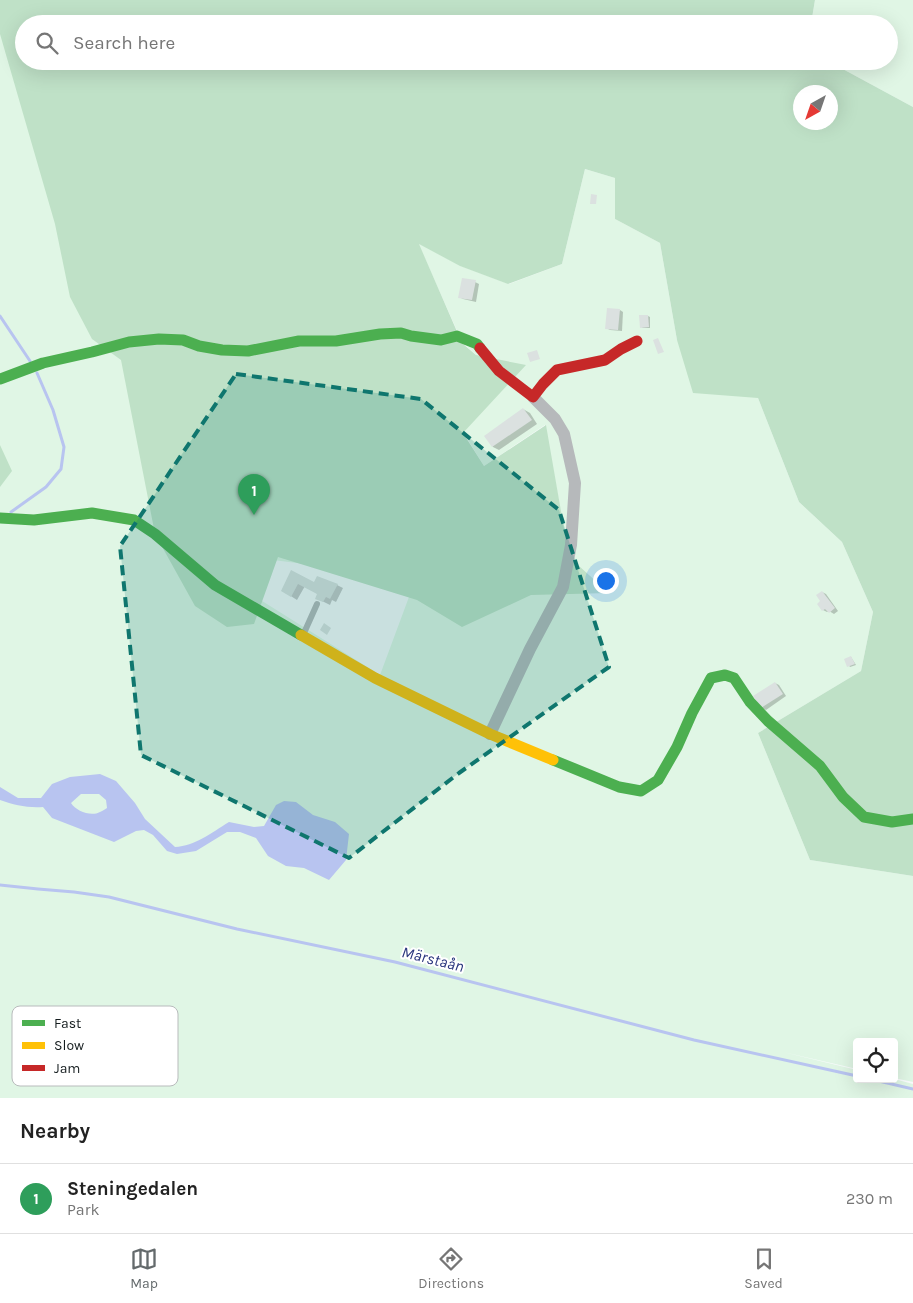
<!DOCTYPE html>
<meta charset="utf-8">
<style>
:root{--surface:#fff;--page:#f6f6f6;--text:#222;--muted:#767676;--line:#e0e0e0;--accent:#646a6c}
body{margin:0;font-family:Karla,sans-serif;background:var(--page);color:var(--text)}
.controls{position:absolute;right:15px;bottom:15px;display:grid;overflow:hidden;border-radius:5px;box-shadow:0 5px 20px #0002}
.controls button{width:45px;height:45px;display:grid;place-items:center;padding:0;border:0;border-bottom:1px solid var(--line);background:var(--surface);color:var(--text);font:25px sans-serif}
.compass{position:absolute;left:793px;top:85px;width:45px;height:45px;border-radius:50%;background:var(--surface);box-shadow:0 5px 20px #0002;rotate:220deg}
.you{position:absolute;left:605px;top:580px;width:18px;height:18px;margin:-12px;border:4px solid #fff;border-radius:50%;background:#1a73e8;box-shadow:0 0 0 8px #1a73e833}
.badge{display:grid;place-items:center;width:32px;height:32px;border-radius:50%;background:var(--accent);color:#fff;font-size:16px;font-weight:700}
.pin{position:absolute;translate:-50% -41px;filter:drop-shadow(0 1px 2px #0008)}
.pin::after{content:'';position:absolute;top:26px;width:18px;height:15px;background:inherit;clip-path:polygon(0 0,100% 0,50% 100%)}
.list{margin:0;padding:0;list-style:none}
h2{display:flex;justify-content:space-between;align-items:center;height:65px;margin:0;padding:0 20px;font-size:21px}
h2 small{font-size:16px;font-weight:400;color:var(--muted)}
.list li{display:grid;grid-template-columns:32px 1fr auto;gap:15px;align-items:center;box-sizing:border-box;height:70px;padding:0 20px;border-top:1px solid var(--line)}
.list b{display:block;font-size:19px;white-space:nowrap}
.list p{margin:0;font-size:16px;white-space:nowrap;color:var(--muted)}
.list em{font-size:16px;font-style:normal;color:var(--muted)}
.icon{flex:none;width:28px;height:28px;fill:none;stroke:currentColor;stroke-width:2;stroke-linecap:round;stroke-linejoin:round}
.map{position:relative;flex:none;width:913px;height:1098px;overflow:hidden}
.search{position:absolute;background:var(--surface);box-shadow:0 5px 20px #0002;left:15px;right:15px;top:15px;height:55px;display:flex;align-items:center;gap:12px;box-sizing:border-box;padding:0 18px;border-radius:28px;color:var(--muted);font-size:19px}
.sheet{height:135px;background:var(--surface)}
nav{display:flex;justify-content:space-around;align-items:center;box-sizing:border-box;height:70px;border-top:1px solid var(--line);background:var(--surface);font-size:14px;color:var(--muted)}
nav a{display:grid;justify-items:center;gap:2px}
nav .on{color:var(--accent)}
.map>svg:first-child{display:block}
.green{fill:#e0f6e5;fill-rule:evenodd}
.forest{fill:#bfe1c7;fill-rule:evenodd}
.water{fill:#b8c4f0;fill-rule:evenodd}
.shadow{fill:#0003}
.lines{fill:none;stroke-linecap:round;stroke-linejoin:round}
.stream{stroke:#b8c4f0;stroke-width:3}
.building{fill:#dbe1e0}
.lane{stroke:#b6b9bb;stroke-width:6}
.street{stroke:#b6b9bb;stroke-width:12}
.fast{stroke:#4caf50;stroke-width:11}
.slow{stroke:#ffc107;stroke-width:11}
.jam{stroke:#c62828;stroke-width:11}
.marked{fill:#0f766e;fill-opacity:0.2;stroke:#0f766e;stroke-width:4;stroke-dasharray:10 6;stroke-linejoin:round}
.labels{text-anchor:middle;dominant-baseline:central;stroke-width:4;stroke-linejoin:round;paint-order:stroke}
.water-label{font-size:16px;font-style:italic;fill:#29357d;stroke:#fff}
.key{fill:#fff;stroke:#b8bbbc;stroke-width:1}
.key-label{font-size:14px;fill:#141c1e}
</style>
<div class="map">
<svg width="913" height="1098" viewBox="0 0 913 1098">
<rect width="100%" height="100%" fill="#f8fbfc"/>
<g class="green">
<path d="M 0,0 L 24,24 L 24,61 L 471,470 L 569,557 L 545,425 L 484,466 L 463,432 L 476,355 L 462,342 L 418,243 L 461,266 L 509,284 L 562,264 L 585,169 L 615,178 L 615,219 L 660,243 L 677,340 L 758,398 L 799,502 L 842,542 L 873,612 L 861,671 L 758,733 L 810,860 L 913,876 L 913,1082 L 894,1078 L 894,1042 L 857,1042 L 857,1069 L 783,1052 L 857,1070 L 857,1079 L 894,1079 L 913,1084 L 913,1098 L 0,1098 ZM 273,560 L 416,578 L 380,675 L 259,599 Z"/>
<polygon points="815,0 913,0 913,107 828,61 889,61 889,24 811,24"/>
</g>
<g class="forest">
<path d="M 0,0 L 815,0 L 811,24 L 24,24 L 24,61 L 828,61 L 913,107 L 913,876 L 810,860 L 758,733 L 861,671 L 873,612 L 842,542 L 799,502 L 758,398 L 693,393 L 677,340 L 660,243 L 615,219 L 615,178 L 585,169 L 562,264 L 508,284 L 460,266 L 419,244 L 462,343 L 476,355 L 526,365 L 463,433 L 484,466 L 546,425 L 569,557 L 609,593 L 531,595 L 462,627 L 417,600 L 278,557 L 254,624 L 227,627 L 195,606 L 155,534 L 121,360 L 92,339 L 70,297 L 55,224 L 0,34 ZM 800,92 L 830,92 L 830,122 L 800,122 Z"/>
<polygon points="0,445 12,471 0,487"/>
</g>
<path class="water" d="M 100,774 L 116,781 L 135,803 L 145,819 L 175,847 C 195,846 211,833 229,822 L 254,827 L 264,826 L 276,805 L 284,801 L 296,802 L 313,815 L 335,822 L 349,834 L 346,860 L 329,880 L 304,868 L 286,866 L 268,856 L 256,838 L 240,832 L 227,832 L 196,851 L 177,854 L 167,851 L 153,835 L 144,830 L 136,831 L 114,842 L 52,818 L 43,807 C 27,808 14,805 0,800 L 0,787 L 18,798 L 41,798 L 52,784 L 70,777 ZM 81,794 L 99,794 L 106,800 L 107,808 C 105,809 103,811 100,812 C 91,817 76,811 71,803 Z"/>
<g class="shadow">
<polygon points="475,282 479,284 476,302 463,299 459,297"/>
<polygon points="620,310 623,312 622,331 610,330 606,328"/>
<polygon points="648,316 650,317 650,328 643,328 641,327"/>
<polygon points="523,409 530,413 537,424 499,450 493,447 486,436"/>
<polygon points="292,572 314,584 337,585 343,588 336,602 332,600 330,605 316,598 318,594 305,586 297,600 283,591"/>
<polygon points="822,592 826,594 838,611 834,614 829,611 827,612 823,610"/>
<polygon points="851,657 856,665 850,667 845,660"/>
<polygon points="775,683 779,685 786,696 766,710 762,708"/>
</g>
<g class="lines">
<g class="stream">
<polyline points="0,316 30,361"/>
<polyline points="11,512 46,487 61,469 64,447 53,410 37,373"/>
<polyline points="0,885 38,889 74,892 109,897 237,929 395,962 694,1040 857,1076"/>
<polyline points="870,1079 913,1089"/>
</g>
</g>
<g class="building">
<polygon points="591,194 597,195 596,204 590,204"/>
<polygon points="462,278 476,280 472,300 458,298"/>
<polygon points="607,308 620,309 618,330 605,329"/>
<polygon points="639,315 648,315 649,327 640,328"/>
<polygon points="658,338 664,352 658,354 653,340"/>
<polygon points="537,350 540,359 530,362 527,353"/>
<polygon points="523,408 532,420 492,447 484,436"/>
<polygon points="291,570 314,582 317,576 338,584 330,599 326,597 323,602 315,599 317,594 298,584 291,597 281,591"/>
<polygon points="822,591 835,608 829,613 825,609 822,611 817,604 820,601 816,595"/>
<polygon points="324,623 331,628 327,635 320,630"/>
<polygon points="851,656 855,664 847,667 844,659"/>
<polygon points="775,682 783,694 761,708 753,696"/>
</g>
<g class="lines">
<polyline class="lane" points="304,633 317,604"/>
<polyline class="street" points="490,734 530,649 563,587 571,545 575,483 564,434 555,419 533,397"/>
<g class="fast">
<polyline points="0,379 43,363 92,352 129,342 159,339 183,340 199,346 222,350 248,351 299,341 336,341 380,334 401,333 411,336 441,340 457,336 477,344 480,348"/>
<polyline points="0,518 34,520 92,513 134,520 155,534 215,585 301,635"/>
<polyline points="553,760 619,787 641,791 658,780 677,747 692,713 711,678 725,675 734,678 750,702 768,721 820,766 843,797 864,817 892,822 913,819"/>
</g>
<polyline class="slow" points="301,635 375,678 490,734 553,760"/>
<polyline class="jam" points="480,348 499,371 533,397 543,384 557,370 605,360 621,349 637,341"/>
</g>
<path class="marked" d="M 236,374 L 421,399 L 559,510 L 609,667 L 459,773 L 349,858 L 141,755 L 120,546 Z"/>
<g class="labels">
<g class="water-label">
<text transform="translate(433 959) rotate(14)">Märstaån</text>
</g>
</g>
<rect x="12" y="1006" width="166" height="80" rx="8" class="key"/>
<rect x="22" y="1020" width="23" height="6" fill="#4caf50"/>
<rect x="22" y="1042" width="23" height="7" fill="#ffc107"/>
<rect x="22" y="1065" width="23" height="6" fill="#c62828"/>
<g class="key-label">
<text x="54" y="1028">Fast</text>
<text x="54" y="1050">Slow</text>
<text x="54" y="1073">Jam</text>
</g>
</svg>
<div class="controls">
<button><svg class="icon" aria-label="locate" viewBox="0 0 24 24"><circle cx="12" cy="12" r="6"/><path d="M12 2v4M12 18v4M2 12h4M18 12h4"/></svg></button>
</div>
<svg class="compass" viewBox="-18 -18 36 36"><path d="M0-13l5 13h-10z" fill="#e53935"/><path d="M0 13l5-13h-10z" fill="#767676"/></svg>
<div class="you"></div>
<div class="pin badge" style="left:254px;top:515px;background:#2e9e5b">1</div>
<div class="search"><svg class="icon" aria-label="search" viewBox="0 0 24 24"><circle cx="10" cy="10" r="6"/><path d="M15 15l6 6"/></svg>Search here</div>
</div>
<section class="sheet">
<h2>Nearby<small></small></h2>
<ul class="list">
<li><span class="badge" style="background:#2e9e5b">1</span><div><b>Steningedalen</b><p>Park</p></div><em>230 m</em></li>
</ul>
</section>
<nav>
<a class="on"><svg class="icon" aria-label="map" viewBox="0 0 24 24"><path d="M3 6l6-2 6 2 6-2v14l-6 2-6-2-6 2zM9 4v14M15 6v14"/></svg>Map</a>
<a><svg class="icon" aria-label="directions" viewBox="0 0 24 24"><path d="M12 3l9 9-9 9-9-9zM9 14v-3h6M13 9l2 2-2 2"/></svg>Directions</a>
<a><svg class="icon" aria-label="saved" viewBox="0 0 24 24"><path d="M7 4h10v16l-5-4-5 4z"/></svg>Saved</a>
</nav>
